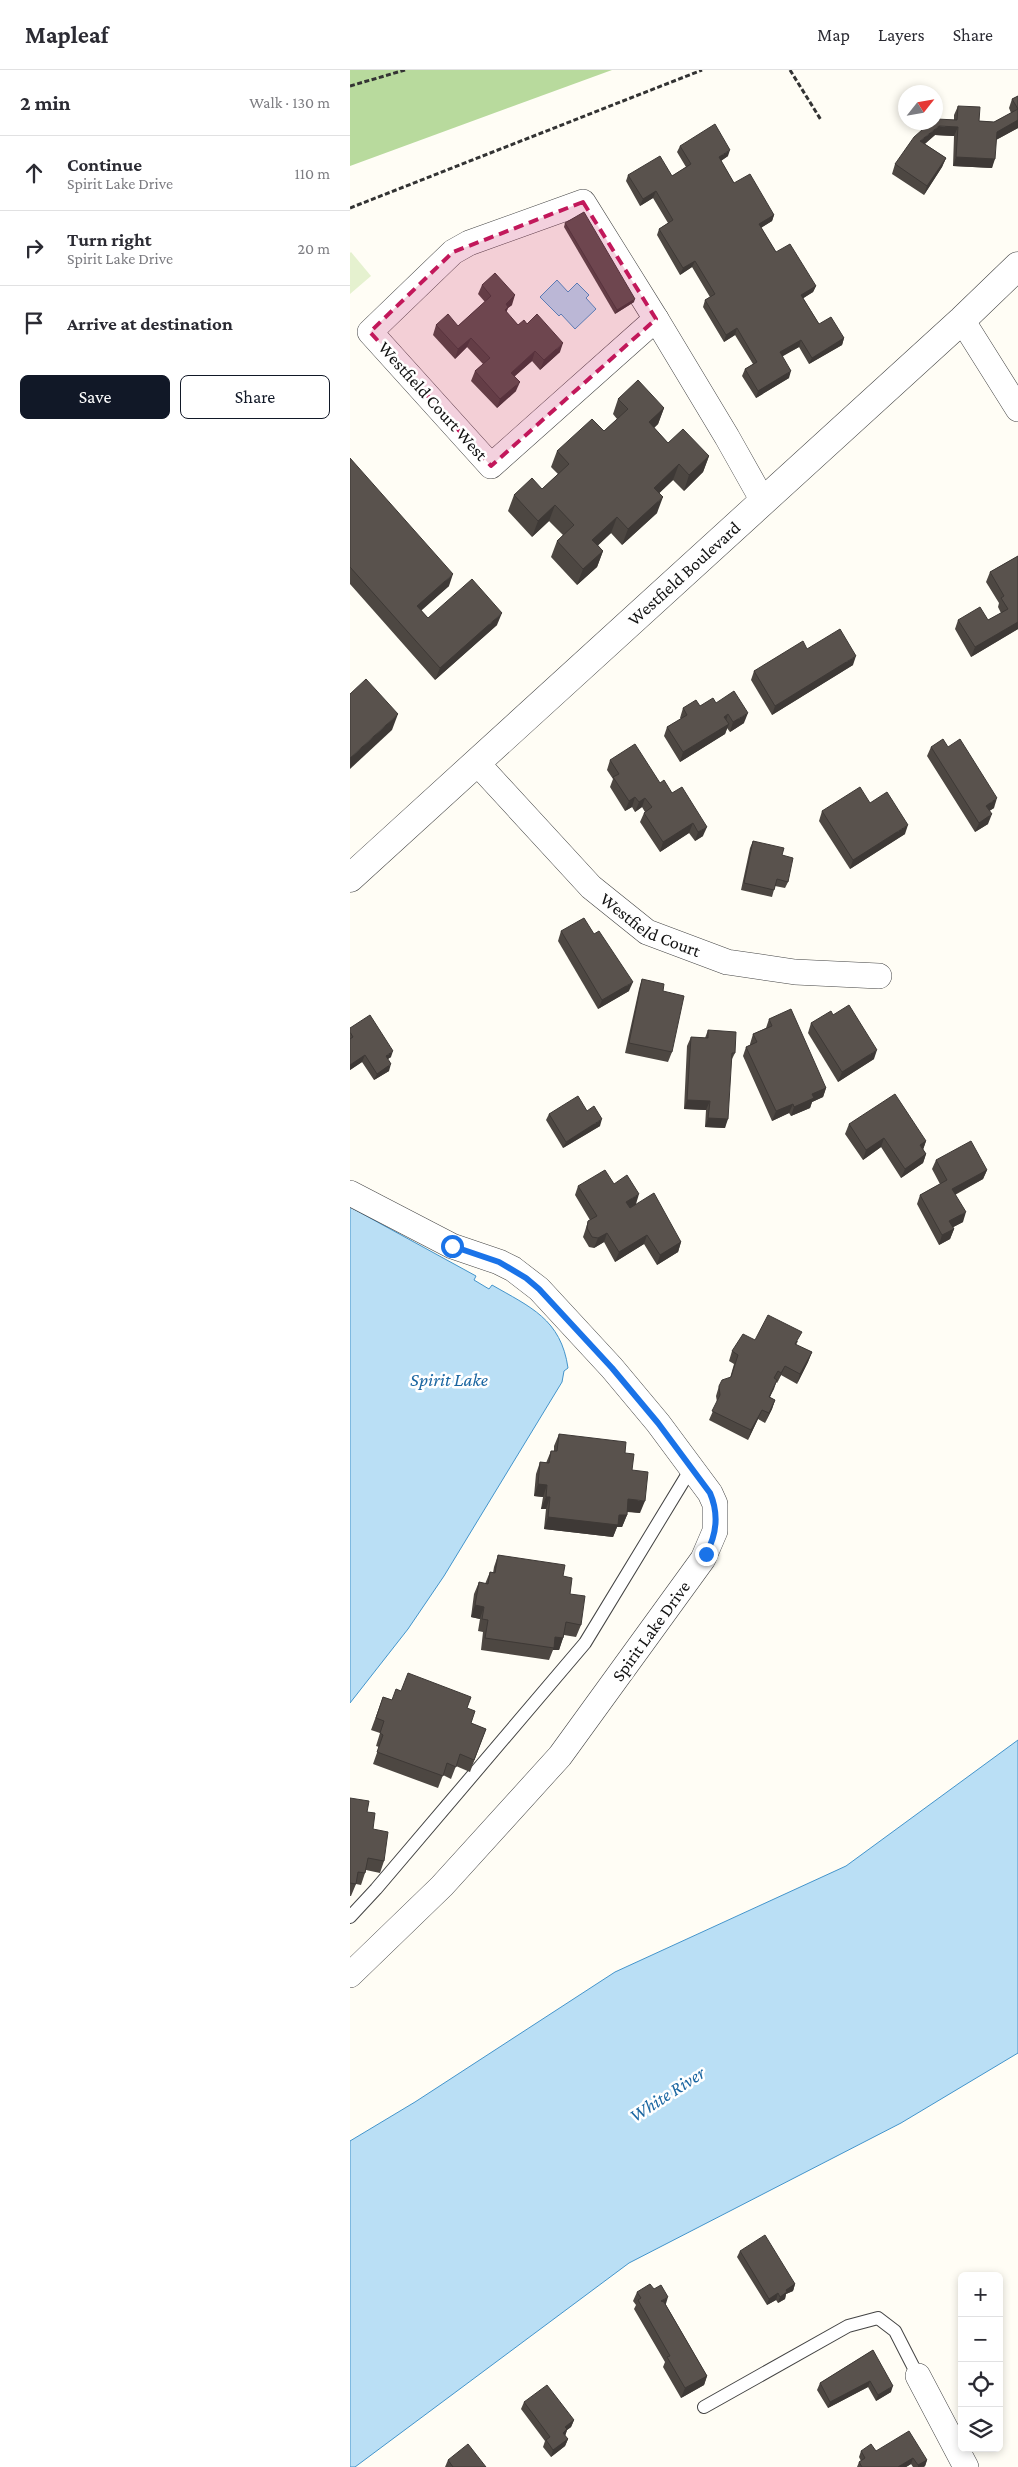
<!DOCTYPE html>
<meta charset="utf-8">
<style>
:root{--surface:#fff;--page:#f2f2f3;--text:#2b2b33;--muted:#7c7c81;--line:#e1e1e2;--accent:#111827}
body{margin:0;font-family:"Crimson Pro",serif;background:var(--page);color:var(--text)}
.controls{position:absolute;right:15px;bottom:15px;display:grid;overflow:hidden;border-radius:8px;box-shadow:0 2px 8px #0003}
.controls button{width:45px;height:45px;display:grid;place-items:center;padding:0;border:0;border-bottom:1px solid var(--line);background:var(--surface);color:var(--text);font:25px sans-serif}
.compass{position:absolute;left:548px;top:15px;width:45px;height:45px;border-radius:50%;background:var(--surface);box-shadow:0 2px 8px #0003;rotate:59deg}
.stop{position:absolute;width:15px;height:15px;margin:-11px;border:4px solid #1a73e8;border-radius:50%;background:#fff}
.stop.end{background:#1a73e8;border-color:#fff;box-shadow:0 1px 5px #0008}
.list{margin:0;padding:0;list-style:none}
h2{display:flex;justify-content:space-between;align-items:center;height:65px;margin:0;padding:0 20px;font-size:21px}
h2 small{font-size:16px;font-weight:400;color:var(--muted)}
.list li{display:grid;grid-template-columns:32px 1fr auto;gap:15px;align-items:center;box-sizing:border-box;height:75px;padding:0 20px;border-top:1px solid var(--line)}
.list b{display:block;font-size:19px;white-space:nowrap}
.list p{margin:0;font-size:16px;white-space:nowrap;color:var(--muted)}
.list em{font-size:16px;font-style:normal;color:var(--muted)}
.actions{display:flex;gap:10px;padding:15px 20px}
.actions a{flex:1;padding:11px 0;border:1px solid var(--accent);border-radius:8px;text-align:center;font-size:18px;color:var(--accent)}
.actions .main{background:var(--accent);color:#fff}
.icon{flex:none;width:28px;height:28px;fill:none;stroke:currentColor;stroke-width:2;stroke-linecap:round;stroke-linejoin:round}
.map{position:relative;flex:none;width:668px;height:2397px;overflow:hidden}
header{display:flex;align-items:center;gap:30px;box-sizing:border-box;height:70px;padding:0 25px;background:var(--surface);border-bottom:1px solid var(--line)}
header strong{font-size:24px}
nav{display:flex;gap:28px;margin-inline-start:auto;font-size:18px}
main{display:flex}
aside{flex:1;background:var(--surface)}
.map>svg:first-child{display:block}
.forest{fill:#b8da9d}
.pitch{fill:#e5f1cf}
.water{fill:#badff5;stroke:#4394cb}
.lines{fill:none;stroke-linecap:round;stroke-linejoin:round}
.service-casing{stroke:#444;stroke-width:14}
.minor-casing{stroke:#444;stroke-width:26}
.tertiary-casing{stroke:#444;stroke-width:29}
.path{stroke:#333;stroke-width:3;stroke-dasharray:5 2.5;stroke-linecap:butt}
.service{stroke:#fff;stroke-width:12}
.minor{stroke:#fff;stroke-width:25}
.tertiary{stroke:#fff;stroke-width:28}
.wall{fill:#4d4742}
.shaded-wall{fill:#3e3936}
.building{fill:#59524d;stroke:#3e3936}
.route{stroke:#1a73e8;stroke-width:6}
.marked{fill:#c2185b;fill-opacity:0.2;stroke:#c2185b;stroke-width:4;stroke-dasharray:10 6;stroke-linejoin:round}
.labels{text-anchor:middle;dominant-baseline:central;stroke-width:5;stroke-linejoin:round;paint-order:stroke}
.street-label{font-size:18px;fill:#111;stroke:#fff}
.water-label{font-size:19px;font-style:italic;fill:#1b66a1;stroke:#fff}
</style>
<header>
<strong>Mapleaf</strong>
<nav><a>Map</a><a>Layers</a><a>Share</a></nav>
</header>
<main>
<aside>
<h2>2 min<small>Walk · 130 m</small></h2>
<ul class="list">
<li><svg class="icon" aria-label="ahead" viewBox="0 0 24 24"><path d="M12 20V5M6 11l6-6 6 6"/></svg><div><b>Continue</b><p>Spirit Lake Drive</p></div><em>110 m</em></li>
<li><svg class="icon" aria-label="right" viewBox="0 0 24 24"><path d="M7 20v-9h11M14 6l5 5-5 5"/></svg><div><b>Turn right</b><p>Spirit Lake Drive</p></div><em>20 m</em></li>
<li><svg class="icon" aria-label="arrive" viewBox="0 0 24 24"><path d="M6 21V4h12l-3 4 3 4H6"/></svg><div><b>Arrive at destination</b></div></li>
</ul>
<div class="actions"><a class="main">Save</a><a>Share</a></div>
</aside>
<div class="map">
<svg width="668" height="2397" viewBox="0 0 668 2397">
<rect width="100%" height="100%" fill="#fffdf5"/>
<polygon class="forest" points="0,0 262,0 0,96"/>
<polygon class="pitch" points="1,182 21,206 0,224 0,183"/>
<g class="water">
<polygon points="207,210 218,222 227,213 239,225 236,228 246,239 225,259 211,244 209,246 190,227"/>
<path d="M 0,1137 L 126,1206 L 124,1210 L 139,1219 L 142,1215 C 180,1237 211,1249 218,1298 L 214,1301 L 212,1312 L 94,1506 L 58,1559 L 0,1633 Z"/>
<polygon points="668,1670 668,1983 551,2053 279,2193 5,2397 0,2397 0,2071 65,2032 265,1902 496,1796"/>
</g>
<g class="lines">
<defs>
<g id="service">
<polyline points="0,1847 26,1819 235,1573 342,1397"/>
<polyline points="354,2337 498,2256 528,2248 545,2261 568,2306"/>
</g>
<g id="minor">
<polygon points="233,132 306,249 141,396 20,262 103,182 119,173"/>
<polyline points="306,249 377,367 413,431"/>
<polyline points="612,250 668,339"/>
<path id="s1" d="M 127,693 L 241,817 L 297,862 L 377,892 L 445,902 L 529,906"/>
<polyline points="0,1123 102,1176 149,1192 163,1199 189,1219 262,1298 308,1353 360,1423 365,1434 365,1461 353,1489 210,1686 92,1816 0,1905"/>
<polyline points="568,2306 616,2397"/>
</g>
<g id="tertiary">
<path id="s2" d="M 0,808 L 612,250 L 668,196"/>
</g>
</defs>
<use href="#service" class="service-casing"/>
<use href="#minor" class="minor-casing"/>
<use href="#tertiary" class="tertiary-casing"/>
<g class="path">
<polyline points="440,0 471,50"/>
<polyline points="0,16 55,0"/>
<polyline points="0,138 352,0"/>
</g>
<use href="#service" class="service"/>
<use href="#minor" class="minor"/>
<use href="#tertiary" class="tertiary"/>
</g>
<g class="wall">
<polygon points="668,26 668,58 646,70 642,98 603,96 604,66 585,65 575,74 596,88 592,97 574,125 542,104 545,94 604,50 604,45 608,36 629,51 644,52 661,43 659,38 662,29"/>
<polygon points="330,76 378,86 371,91 384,113 424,145 422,151 411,158 426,182 466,216 463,222 453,228 469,254 494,268 492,275 459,294 449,277 432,286 439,308 406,328 392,306 395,299 403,294 385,265 374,272 353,237 355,230 360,227 342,197 330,205 307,165 309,159 318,153 303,128 290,136 276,111 278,105 322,106 336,97 327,82"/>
<polygon points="215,153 284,232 265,244 214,157"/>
<polygon points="132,215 162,235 158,238 156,242 168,255 177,254 210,282 190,300 182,291 165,306 166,321 147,338 121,311 125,301 133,294 117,277 105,289 83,265 86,255 108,256 135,232 128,224"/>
<polygon points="268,329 314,338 308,354 304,358 318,373 359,386 353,402 334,421 323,410 309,423 307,443 272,475 261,463 248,475 253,481 247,497 227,515 201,487 207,471 213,465 199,451 182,467 158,441 164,425 192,419 208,404 201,397 207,381 254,361 267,349 263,344"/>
<polygon points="0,388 99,516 71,540 78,548 147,555 85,610 0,514"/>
<polygon points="668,486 668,559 621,587 605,559 608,550 638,550 651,543 648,537 649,533 636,512 640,502"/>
<polygon points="457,579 503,595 422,645 401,610 404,601"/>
<polygon points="366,633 394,653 380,662 377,658 375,664 330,692 314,666 317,657 331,649 330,648 333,638 350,636"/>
<polygon points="581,677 598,677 644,738 639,741 638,754 625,762 577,686"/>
<polygon points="260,690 310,713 322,723 353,766 345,771 339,763 310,782 290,752 294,743 295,742 292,737 285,742 282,737 275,741 260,717 263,709 257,700"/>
<polygon points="472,741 555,764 500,799 469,751"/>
<polygon points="403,771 432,785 438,812 435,818 425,816 422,827 391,820 400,778"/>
<polygon points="211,861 244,864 279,921 248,939 208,871"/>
<polygon points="292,909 313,921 322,982 318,992 275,983 289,919"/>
<polygon points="483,945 524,989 488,1012 458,963 461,953"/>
<polygon points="419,949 476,1018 473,1027 462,1032 460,1038 441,1046 439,1043 422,1051 393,986 396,977 400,975 400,974 403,964 416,958"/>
<polygon points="358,960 385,983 381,991 375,1058 355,1057 356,1040 334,1039 337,976 341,967 355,968"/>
<polygon points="0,962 41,987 38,989 39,1001 24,1010 12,992 0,1000"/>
<polygon points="199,1044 250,1056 213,1078 196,1050"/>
<polygon points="499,1054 576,1071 573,1079 576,1084 573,1093 551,1108 531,1077 513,1090 495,1064"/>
<polygon points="586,1090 637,1100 633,1109 605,1125 613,1152 603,1157 604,1159 600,1169 589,1175 567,1134 570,1125 590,1114 582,1099"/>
<polygon points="264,1114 286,1134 331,1172 328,1182 307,1195 294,1174 265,1192 254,1172 244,1178 239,1177 233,1167 235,1161 238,1151 240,1150 225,1125 228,1116"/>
<polygon points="405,1270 448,1271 446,1275 462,1282 458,1292 447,1314 431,1305 427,1313 426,1312 420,1327 425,1330 422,1339 415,1353 408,1349 398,1370 359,1350 367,1332 366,1326 369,1316 380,1308 384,1294 379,1291 382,1281"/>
<polygon points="209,1364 275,1383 282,1400 290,1443 277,1442 277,1445 272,1457 267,1457 263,1467 194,1459 196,1439 191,1439 193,1427 184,1426 186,1404 190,1392 196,1393 201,1381 204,1381 204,1376"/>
<polygon points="148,1485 213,1506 231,1555 226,1567 214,1565 209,1580 203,1580 199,1590 131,1580 133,1562 128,1561 130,1549 121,1547 124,1524 129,1512 135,1514 140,1502 143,1503 144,1497"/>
<polygon points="51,1621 117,1638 121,1653 136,1659 120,1702 106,1696 101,1709 93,1705 88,1718 23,1694 29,1677 26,1676 30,1663 21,1660 33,1627 42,1630"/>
<polygon points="0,1728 17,1742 34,1791 30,1803 16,1800 11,1815 6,1814 1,1826 0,1826"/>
<polygon points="390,2181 445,2214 443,2221 436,2224 435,2229 428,2233 426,2230 417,2235 387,2187"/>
<polygon points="304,2219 316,2235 357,2306 354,2315 331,2328 313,2297 315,2292 284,2239 286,2235 283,2231 287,2222"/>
<polygon points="523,2280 541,2322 526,2331 518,2317 478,2338 467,2320 470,2313"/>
<polygon points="174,2332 224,2350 221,2357 217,2360 215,2366 218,2369 215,2376 201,2387 193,2377 195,2371 171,2339"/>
<polygon points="511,2381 526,2381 577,2390 575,2396 574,2397 563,2397 561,2394 556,2397 507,2397 509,2392 511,2391 509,2387"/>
<polygon points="98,2390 136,2397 95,2397"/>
</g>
<g class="shaded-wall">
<polygon points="668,50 668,58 644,71 647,62"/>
<polygon points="589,56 608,57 604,66 585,65 567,80 570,71"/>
<polygon points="380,80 378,86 366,94 369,87"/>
<polygon points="606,87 645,89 642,98 603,96"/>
<polygon points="596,88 592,97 574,125 577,116"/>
<polygon points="306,121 303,128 290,136 293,129"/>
<polygon points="424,145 422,151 407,160 409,154"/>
<polygon points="345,191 342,197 330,205 333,198"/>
<polygon points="466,216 463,222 449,231 451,225"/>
<polygon points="165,225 162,235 158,238 155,246 151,250 156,234"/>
<polygon points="285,229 284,232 265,244 267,240"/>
<polygon points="387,258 385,265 374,272 376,265"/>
<polygon points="121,268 117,277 105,289 108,279"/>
<polygon points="494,268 492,275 459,294 462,288"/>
<polygon points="451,270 449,277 428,289 430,282"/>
<polygon points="213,273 210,282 190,300 194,290"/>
<polygon points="185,281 182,291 158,312 161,303"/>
<polygon points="441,301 439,308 406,328 408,321"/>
<polygon points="170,312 166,321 147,338 150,329"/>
<polygon points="314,338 308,354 293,368 299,352"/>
<polygon points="359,386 353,402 334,421 339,405"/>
<polygon points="329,394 323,410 298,434 304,418"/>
<polygon points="313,427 307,443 272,475 278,459"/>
<polygon points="205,435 199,451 182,467 188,451"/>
<polygon points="267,447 261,463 237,486 242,470"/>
<polygon points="253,481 247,497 227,515 233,499"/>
<polygon points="103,504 99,516 63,548 67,536"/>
<polygon points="152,543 147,555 85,610 90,598"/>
<polygon points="668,552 668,559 621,587 625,577"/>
<polygon points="506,586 503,595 422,645 425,636"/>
<polygon points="398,643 394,653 380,662 383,652"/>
<polygon points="48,644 42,660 0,699 0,688"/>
<polygon points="378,644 375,654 374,647"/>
<polygon points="379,654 375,664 330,692 333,682"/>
<polygon points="285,727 282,737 275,741 279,731"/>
<polygon points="295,728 292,737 285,742 289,732"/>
<polygon points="647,728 644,738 633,745 636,736"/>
<polygon points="642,744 638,754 625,762 629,753"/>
<polygon points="343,753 339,763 310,782 313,772"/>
<polygon points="558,755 555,764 500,799 503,790"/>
<polygon points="357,757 353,766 345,771 348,762"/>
<polygon points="283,912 279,921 248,939 252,930"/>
<polygon points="527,980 524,989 488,1012 492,1002"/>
<polygon points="43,981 41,987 33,992 36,986"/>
<polygon points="15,985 12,992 0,1000 0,995"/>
<polygon points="41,994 39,1001 24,1010 27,1004"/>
<polygon points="476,1018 473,1027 462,1032 460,1038 441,1046 444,1037 462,1024"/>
<polygon points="337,1030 360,1031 356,1040 334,1039"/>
<polygon points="443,1034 439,1043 422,1051 426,1041"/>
<polygon points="358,1048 378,1049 375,1058 355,1057"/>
<polygon points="252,1049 250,1056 213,1078 216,1072"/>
<polygon points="534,1068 531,1077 513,1090 516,1080"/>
<polygon points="576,1071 573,1080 570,1075"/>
<polygon points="576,1084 573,1093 551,1108 555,1099"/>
<polygon points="637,1100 633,1109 598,1128 602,1119"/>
<polygon points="289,1124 286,1134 273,1142 276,1132"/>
<polygon points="616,1142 613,1152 596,1161 599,1151"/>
<polygon points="604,1159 600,1169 589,1175 592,1165"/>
<polygon points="257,1163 254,1172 244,1178 248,1168"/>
<polygon points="297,1165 294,1174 265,1192 269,1182"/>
<polygon points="331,1172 328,1182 307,1195 310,1185"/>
<polygon points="462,1282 458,1292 447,1314 450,1304"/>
<polygon points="435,1296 431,1305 427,1313 431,1303"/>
<polygon points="427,1310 424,1319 415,1336 419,1327"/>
<polygon points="425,1330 422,1339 415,1353 419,1343"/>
<polygon points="412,1340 408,1349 398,1370 401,1360"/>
<polygon points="188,1414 197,1415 193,1427 184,1426"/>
<polygon points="196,1427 200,1427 196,1439 191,1439"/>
<polygon points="278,1429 295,1431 290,1443 274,1441"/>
<polygon points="269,1445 277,1445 272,1457 267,1457 263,1467 194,1459 198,1447"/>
<polygon points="125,1535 134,1537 130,1549 121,1547"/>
<polygon points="205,1567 213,1568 209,1580 203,1580"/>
<polygon points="445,2214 443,2221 436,2224 435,2229 428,2233 430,2227 436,2220"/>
<polygon points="428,2223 426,2230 417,2235 419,2229"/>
<polygon points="318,2227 315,2237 311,2231"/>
<polygon points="357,2306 354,2315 331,2328 335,2318"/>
<polygon points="520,2311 518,2317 478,2338 480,2332"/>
<polygon points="543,2316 541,2322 526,2331 528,2325"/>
<polygon points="224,2350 221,2357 217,2360 215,2366 210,2369 215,2357"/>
<polygon points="218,2369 215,2376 201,2387 203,2380"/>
<polygon points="563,2388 561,2394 556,2397 548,2397"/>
<polygon points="577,2390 575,2396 568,2397 568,2395"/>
</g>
<g class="building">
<polygon points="668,26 668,50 647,62 645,89 606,87 608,57 589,56 570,71 596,88 577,116 545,94 564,67 581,52 586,52 586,49 607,50 608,36 630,37 629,51 644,52 668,39 662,29"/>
<polygon points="365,54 380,80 369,87 384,113 400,104 424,145 409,154 426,182 440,174 466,216 451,225 469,254 481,247 494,268 462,288 451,270 430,282 441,301 408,321 395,299 407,292 387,258 376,265 355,230 365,224 345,191 333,198 309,159 323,150 306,121 293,129 278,105 310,86 322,106 341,94 330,76"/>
<polygon points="234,142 285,229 267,240 215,153"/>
<polygon points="145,203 165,225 156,234 158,237 155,240 168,255 174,250 177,254 187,244 213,273 194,290 185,281 161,303 170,312 150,329 125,301 140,288 121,268 108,279 86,255 98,244 108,256 141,226 132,215"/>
<polygon points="288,310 314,338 299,352 318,373 333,359 359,386 339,405 329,394 304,418 313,427 278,459 267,447 242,470 253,481 233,499 207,471 224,455 205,435 188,451 164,425 182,408 192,419 219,394 207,381 242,349 254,361 278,339 268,329"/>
<polygon points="0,388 103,504 67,536 78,548 122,509 152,543 90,598 0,497"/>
<polygon points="668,486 668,552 625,577 608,550 630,537 638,550 658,539 651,528 654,526 640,502"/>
<polygon points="490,559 506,586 425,636 404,601 453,571 457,579"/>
<polygon points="16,609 48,644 0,688 0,624"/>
<polygon points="384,621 398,643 383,652 378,644 374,647 379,654 333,682 317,657 337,645 333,638 346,630 350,636 363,628 366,633"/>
<polygon points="593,669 598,677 610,669 647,728 636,736 642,744 629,753 581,677"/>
<polygon points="285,674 310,713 314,710 322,723 332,717 357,757 348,762 343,753 313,772 294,743 302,737 295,728 289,732 285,727 279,731 263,707 269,704 260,690"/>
<polygon points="510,717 520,733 537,722 558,755 503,790 472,741"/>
<polygon points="403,771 434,778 432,785 443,788 438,812 427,809 424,820 394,813"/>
<polygon points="234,848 244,864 249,861 283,912 252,930 211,861"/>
<polygon points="292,909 314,914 313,921 334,926 322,982 279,973"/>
<polygon points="499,935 527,980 492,1002 461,953 481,941 483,945"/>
<polygon points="441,939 476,1018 462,1024 464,1028 444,1037 443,1034 426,1041 396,977 407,972 403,964 422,956 419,949"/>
<polygon points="20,945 43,981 36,986 41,994 27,1004 15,985 0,995 0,969 3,967 0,962 0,958"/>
<polygon points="358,960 386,962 385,983 382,983 378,1049 358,1048 360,1031 337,1030 341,967 358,968"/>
<polygon points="545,1024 576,1071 570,1075 576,1084 555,1099 534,1068 516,1080 499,1054"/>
<polygon points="228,1026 237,1041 244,1036 252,1049 216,1072 199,1044"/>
<polygon points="621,1071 637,1100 602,1119 616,1142 599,1151 604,1159 592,1165 570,1125 597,1110 586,1090"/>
<polygon points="255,1100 264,1114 277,1105 289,1124 276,1132 280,1138 304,1123 331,1172 310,1185 297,1165 269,1182 257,1163 248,1168 242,1167 237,1158 238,1151 247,1146 228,1116"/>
<polygon points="418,1245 452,1262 445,1274 462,1282 450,1304 435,1296 431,1303 428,1301 424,1308 427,1310 419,1327 425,1330 419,1343 412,1340 401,1360 362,1341 370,1325 369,1316 372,1310 381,1307 388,1285 382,1281 393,1264 405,1270"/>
<polygon points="209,1364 276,1372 275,1383 284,1384 282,1400 298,1402 295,1431 278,1429 277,1445 269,1445 268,1455 198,1447 200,1427 196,1427 197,1415 188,1414 190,1392 199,1393 201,1381 207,1381"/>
<polygon points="148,1485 215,1495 213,1506 222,1508 220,1524 235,1526 231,1555 216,1552 213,1568 205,1567 204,1578 135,1568 138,1550 132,1549 134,1537 125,1535 129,1512 138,1514 140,1502 145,1503"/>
<polygon points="58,1603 121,1627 117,1638 125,1641 121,1653 136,1659 124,1690 110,1684 106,1697 97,1693 93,1706 27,1682 33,1665 30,1663 34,1651 26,1648 33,1627 42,1630 46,1619 51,1621"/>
<polygon points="0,1728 19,1731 17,1742 25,1743 23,1759 38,1762 34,1791 18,1788 15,1803 8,1802 6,1814 0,1813"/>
<polygon points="415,2165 445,2214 436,2220 437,2222 430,2227 428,2223 419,2229 390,2181"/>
<polygon points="300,2214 304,2219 311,2215 318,2227 311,2231 314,2232 357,2306 335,2318 317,2287 320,2286 288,2230 291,2228 287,2222"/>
<polygon points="523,2280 543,2316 528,2325 520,2311 480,2332 470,2313"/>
<polygon points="197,2315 224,2350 215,2357 217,2359 213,2363 218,2369 203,2380 196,2370 200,2367 174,2332"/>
<polygon points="559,2361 577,2390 568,2395 563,2388 548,2397 512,2397 509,2392 515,2388 511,2381 521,2374 526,2381"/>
<polygon points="118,2374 136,2397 103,2397 98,2390"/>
</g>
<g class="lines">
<path class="route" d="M 102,1176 L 149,1192 L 176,1208 L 189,1219 L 262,1298 L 308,1353 L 360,1423 C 369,1444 367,1464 356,1484"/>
</g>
<path class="marked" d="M 233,132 L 306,249 L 141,396 L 20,262 L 103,182 Z"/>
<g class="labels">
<g class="street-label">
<text transform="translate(83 331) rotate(48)">Westfield Court West</text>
<text stroke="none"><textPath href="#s2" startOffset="452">Westfield Boulevard</textPath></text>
<text stroke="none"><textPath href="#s1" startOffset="240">Westfield Court</textPath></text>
<text transform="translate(301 1561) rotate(-54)">Spirit Lake Drive</text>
</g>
<g class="water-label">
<text x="99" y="1309">Spirit Lake</text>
<text transform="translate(317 2024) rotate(-33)">White River</text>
</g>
</g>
</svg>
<div class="controls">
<button>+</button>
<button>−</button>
<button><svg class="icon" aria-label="locate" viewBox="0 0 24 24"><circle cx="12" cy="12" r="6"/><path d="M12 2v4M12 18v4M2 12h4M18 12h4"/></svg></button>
<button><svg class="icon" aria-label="layers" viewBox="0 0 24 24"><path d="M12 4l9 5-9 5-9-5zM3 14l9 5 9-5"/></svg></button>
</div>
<svg class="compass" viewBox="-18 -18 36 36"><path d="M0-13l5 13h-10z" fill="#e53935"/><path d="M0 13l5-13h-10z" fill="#7c7c81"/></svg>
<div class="stop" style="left:102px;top:1176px"></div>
<div class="stop end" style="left:356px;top:1484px"></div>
</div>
</main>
